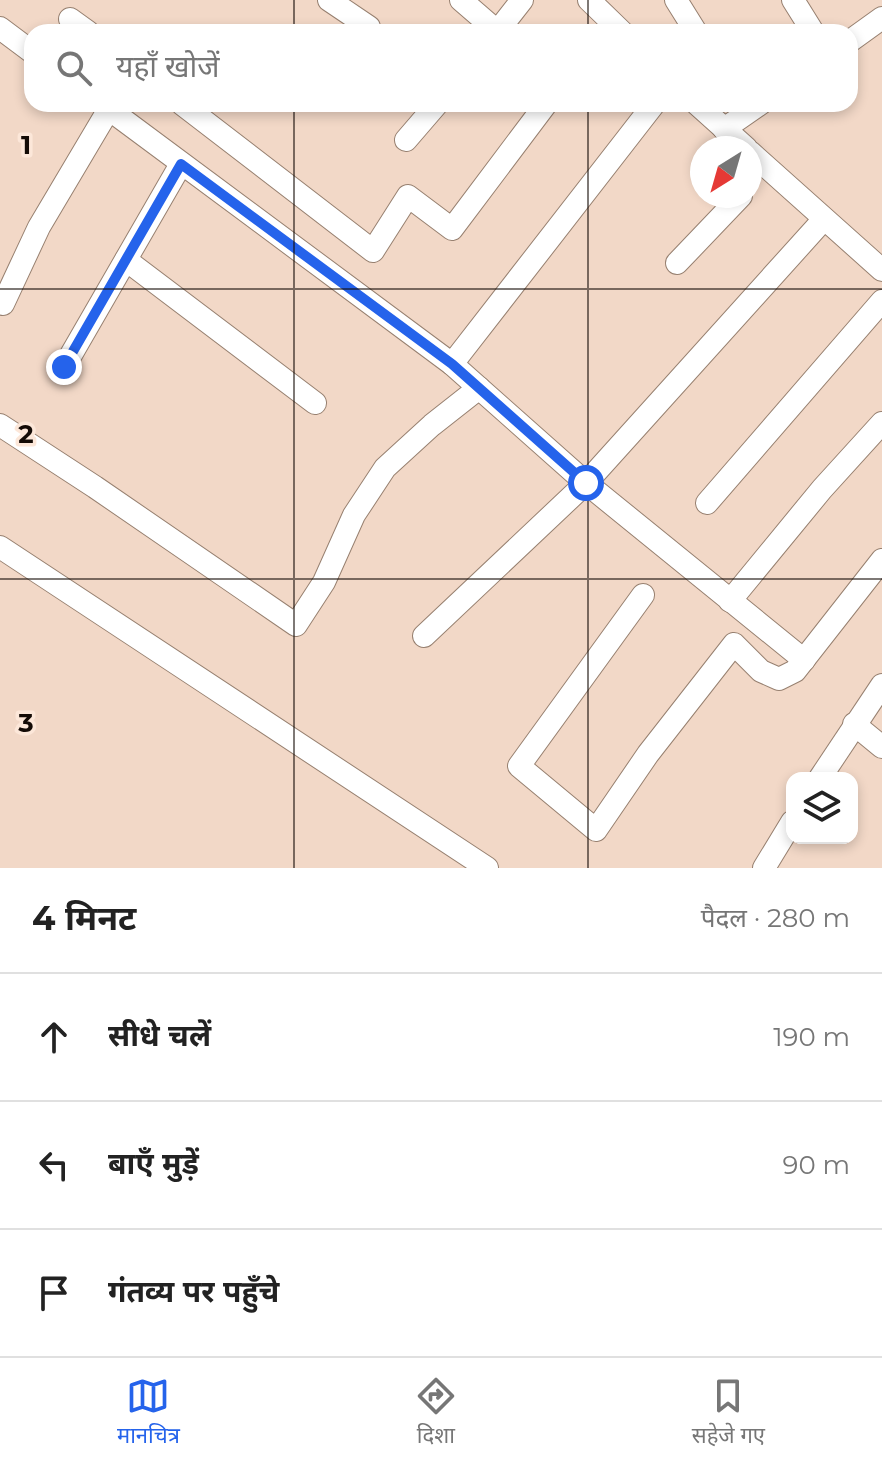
<!DOCTYPE html>
<html lang="hi">
<meta charset="utf-8">
<style>
:root{--surface:#fff;--page:#f2f2f2;--text:#222;--muted:#767676;--line:#e0e0e0;--accent:#2563eb}
body{margin:0;font-family:Montserrat,"Noto Sans Devanagari",sans-serif;background:var(--page);color:var(--text)}
.controls{position:absolute;right:24px;bottom:24px;display:grid;overflow:hidden;border-radius:16px;box-shadow:0 4px 12px #0003}
.controls button{width:72px;height:72px;display:grid;place-items:center;padding:0;border:0;border-bottom:2px solid var(--line);background:var(--surface);color:var(--text);font:40px sans-serif}
.compass{position:absolute;left:690px;top:136px;width:72px;height:72px;border-radius:50%;background:var(--surface);box-shadow:0 4px 12px #0003;rotate:217deg}
.stop{position:absolute;width:24px;height:24px;margin:-18px;border:6px solid #2563eb;border-radius:50%;background:#fff}
.stop.end{background:#2563eb;border-color:#fff;box-shadow:0 2px 8px #0008}
.list{margin:0;padding:0;list-style:none}
h2{display:flex;justify-content:space-between;align-items:center;height:104px;margin:0;padding:0 32px;font-size:34px}
h2 small{font-size:26px;font-weight:400;color:var(--muted)}
.list li{display:grid;grid-template-columns:52px 1fr auto;gap:24px;align-items:center;box-sizing:border-box;height:128px;padding:0 32px;border-top:2px solid var(--line)}
.list b{display:block;font-size:30px;white-space:nowrap}
.list em{font-size:26px;font-style:normal;color:var(--muted)}
.icon{flex:none;width:44px;height:44px;fill:none;stroke:currentColor;stroke-width:2;stroke-linecap:round;stroke-linejoin:round}
.map{position:relative;flex:none;width:882px;height:868px;overflow:hidden}
.search{position:absolute;background:var(--surface);box-shadow:0 4px 12px #0003;left:24px;right:24px;top:24px;height:88px;display:flex;align-items:center;gap:20px;box-sizing:border-box;padding:0 28px;border-radius:24px;color:var(--muted);font-size:30px}
.sheet{height:488px;background:var(--surface)}
nav{display:flex;justify-content:space-around;align-items:center;box-sizing:border-box;height:112px;border-top:2px solid var(--line);background:var(--surface);font-size:22px;color:var(--muted)}
nav a{display:grid;justify-items:center;gap:4px}
nav .on{color:var(--accent)}
.map>svg:first-child{display:block}
.lines{fill:none;stroke-linecap:round;stroke-linejoin:round}
.street-casing{stroke:#978070;stroke-width:24}
.street{stroke:#fff;stroke-width:22}
.route{stroke:#2563eb;stroke-width:10}
.grid{fill:none;stroke:#140b06;stroke-width:2;stroke-opacity:0.55}
.grid-label{font-size:26px;text-anchor:middle;font-weight:bold;fill:#140b06;stroke:#fce7d9;stroke-width:7;stroke-linejoin:round;paint-order:stroke}
</style>
<div class="map">
<svg width="882" height="868" viewBox="0 0 882 868">
<rect width="100%" height="100%" fill="#f2d8c7"/>
<g class="lines">
<defs>
<g id="street">
<polyline points="329,0 369,27"/>
<polyline points="461,0 498,32"/>
<polyline points="589,0 622,32"/>
<polyline points="676,0 696,32"/>
<polyline points="793,0 813,32"/>
<polyline points="70,19 88,32"/>
<polyline points="0,28 32,52"/>
<polyline points="497,32 522,0"/>
<polyline points="850,41 882,18"/>
<polyline points="102,104 452,364 586,483 804,660"/>
<polyline points="182,104 373,251 408,196 452,229 546,104"/>
<polyline points="697,104 746,148"/>
<polyline points="724,129 760,104"/>
<polyline points="406,140 437,104"/>
<polyline points="750,152 882,270"/>
<polyline points="126,260 315,403"/>
<polyline points="677,263 741,196"/>
<polyline points="3,304 39,227 109,109"/>
<polyline points="452,364 654,104"/>
<polyline points="64,367 181,164"/>
<polyline points="0,425 95,487 296,625 324,582 354,515 385,468 432,425 479,388"/>
<polyline points="707,503 882,301"/>
<polyline points="0,547 487,868"/>
<polyline points="643,595 519,766 596,830 648,754 734,644 761,671 779,679 795,671 882,560"/>
<polyline points="730,601 822,489 882,423"/>
<polyline points="424,636 586,483 824,219"/>
<polyline points="854,724 882,747"/>
<polyline points="820,778 882,685"/>
<polyline points="764,868 792,822"/>
</g>
</defs>
<use href="#street" class="street-casing"/>
<use href="#street" class="street"/>
</g>
<g class="lines">
<polyline class="route" points="64,367 181,164 452,364 586,483"/>
</g>
<path class="grid" d="M 294,0 L 294,32M 588,0 L 588,32M 294,104 L 294,868M 588,104 L 588,868M 0,289 L 882,289M 0,579 L 882,579"/>
<g class="grid-label">
<text x="26" y="154">1</text>
<text x="26" y="443">2</text>
<text x="26" y="732">3</text>
</g>
</svg>
<div class="controls">
<button><svg class="icon" aria-label="layers" viewBox="0 0 24 24"><path d="M12 4l9 5-9 5-9-5zM3 14l9 5 9-5"/></svg></button>
</div>
<svg class="compass" viewBox="-18 -18 36 36"><path d="M0-13l5 13h-10z" fill="#e53935"/><path d="M0 13l5-13h-10z" fill="#767676"/></svg>
<div class="stop" style="left:586px;top:483px"></div>
<div class="stop end" style="left:64px;top:367px"></div>
<div class="search"><svg class="icon" aria-label="search" viewBox="0 0 24 24"><circle cx="10" cy="10" r="6"/><path d="M15 15l6 6"/></svg>यहाँ खोजें</div>
</div>
<section class="sheet">
<h2>4 मिनट<small>पैदल · 280 m</small></h2>
<ul class="list">
<li><svg class="icon" aria-label="ahead" viewBox="0 0 24 24"><path d="M12 20V5M6 11l6-6 6 6"/></svg><div><b>सीधे चलें</b></div><em>190 m</em></li>
<li><svg class="icon" aria-label="left" viewBox="0 0 24 24"><path d="M17 20v-9H6M10 6l-5 5 5 5"/></svg><div><b>बाएँ मुड़ें</b></div><em>90 m</em></li>
<li><svg class="icon" aria-label="arrive" viewBox="0 0 24 24"><path d="M6 21V4h12l-3 4 3 4H6"/></svg><div><b>गंतव्य पर पहुँचे</b></div></li>
</ul>
</section>
<nav>
<a class="on"><svg class="icon" aria-label="map" viewBox="0 0 24 24"><path d="M3 6l6-2 6 2 6-2v14l-6 2-6-2-6 2zM9 4v14M15 6v14"/></svg>मानचित्र</a>
<a><svg class="icon" aria-label="directions" viewBox="0 0 24 24"><path d="M12 3l9 9-9 9-9-9zM9 14v-3h6M13 9l2 2-2 2"/></svg>दिशा</a>
<a><svg class="icon" aria-label="saved" viewBox="0 0 24 24"><path d="M7 4h10v16l-5-4-5 4z"/></svg>सहेजे गए</a>
</nav>
